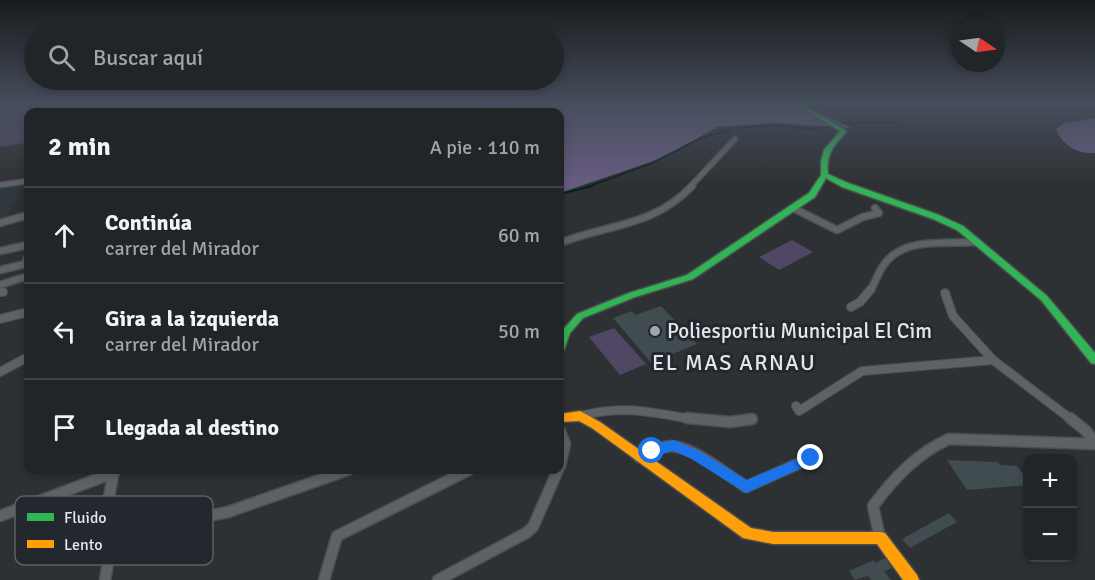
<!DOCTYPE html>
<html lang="es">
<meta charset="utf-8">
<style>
:root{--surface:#222527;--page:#2e3133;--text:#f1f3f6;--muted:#a2a5a7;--line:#3f4244}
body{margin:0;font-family:Signika,sans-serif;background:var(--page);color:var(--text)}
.controls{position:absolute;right:18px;bottom:18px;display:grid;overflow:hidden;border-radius:12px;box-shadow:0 3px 9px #0003}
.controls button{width:54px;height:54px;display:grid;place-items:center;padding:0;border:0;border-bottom:2px solid var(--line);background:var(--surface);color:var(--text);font:30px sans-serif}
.compass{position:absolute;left:951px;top:18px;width:54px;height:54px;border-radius:50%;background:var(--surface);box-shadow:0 3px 9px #0003;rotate:103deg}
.stop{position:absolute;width:18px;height:18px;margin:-14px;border:4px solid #1a73e8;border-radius:50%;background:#fff}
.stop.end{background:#1a73e8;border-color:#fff;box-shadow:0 2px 6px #0008}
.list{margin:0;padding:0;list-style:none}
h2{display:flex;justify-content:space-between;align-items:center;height:78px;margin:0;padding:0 24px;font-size:26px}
h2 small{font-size:20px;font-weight:400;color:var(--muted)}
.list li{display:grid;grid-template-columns:39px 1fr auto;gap:18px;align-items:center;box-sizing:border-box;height:96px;padding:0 24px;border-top:2px solid var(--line)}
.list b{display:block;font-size:22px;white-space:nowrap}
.list p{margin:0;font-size:20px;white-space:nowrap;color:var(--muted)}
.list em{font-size:20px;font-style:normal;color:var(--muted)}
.icon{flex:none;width:33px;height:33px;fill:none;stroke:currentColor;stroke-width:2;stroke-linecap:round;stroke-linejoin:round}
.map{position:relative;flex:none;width:1095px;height:580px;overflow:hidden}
.search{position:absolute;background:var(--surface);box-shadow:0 3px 9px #0003;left:24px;top:24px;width:540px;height:66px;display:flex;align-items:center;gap:15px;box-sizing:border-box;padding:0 21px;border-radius:33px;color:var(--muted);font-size:22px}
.panel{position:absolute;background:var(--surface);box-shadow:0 3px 9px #0003;left:24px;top:108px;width:540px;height:366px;border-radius:12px}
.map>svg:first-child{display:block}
.built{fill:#2d3740}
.green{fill:#4f4763}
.forest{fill:#675c80}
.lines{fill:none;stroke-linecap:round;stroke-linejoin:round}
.stream-far1{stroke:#042322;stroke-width:1.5}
.stream{stroke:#042322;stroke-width:2}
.building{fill:#404c50}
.street-far3-casing{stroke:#4c4f51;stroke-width:7}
.street-far2-casing{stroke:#4c4f51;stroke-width:9}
.street-far1-casing{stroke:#4c4f51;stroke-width:10}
.street-casing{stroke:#4c4f51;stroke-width:13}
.fast-casing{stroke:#4c4f51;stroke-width:3}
.slow-casing{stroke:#4c4f51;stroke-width:3}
.street-far3{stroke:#5f6264;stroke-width:4.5}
.street-far2{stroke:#5f6264;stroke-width:6}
.street-far1{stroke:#5f6264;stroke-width:8}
.street{stroke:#5f6264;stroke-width:10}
.fast{fill:#30b455;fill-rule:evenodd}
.slow{fill:#ff9f0a;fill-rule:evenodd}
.route{fill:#1a73e8}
.poi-dot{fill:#a3a7aa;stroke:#22282d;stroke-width:2}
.labels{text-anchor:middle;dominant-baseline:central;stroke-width:6;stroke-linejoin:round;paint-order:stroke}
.poi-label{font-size:21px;fill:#e2e7ea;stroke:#22282d;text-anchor:start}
.neighbourhood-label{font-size:22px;letter-spacing:1.5px;fill:#e2e7ea;stroke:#22282d}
.key{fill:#22282d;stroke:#5c6166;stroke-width:1.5}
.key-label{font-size:16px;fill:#e2e7ea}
</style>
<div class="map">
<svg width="1095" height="580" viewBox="0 0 1095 580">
<rect width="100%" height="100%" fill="#2e3134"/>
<polygon class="built" points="27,177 5,219 0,220 0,181"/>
<g class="green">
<polygon points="0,103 30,103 28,106 24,143 0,147"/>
<polygon points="792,240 813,252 779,270 759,257"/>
<polygon points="614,328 646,364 620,375 589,337"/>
</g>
<g class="forest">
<polygon points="481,103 800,103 851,128 773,123 717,127 662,158 560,193 560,112 482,112"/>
<path d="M 1095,118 L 1095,153 C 1077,154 1063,146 1056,129 L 1062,124 Z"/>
</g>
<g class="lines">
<g class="stream-far1">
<polyline points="842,123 897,123"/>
<polyline points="739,128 774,125 812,129 833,126"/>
<polyline points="587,187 650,164 701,138 730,130"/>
</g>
<polyline class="stream" points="560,194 592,186"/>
</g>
<g class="building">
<polygon points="661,306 697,344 663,358 666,361 654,366 613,318 632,311 635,315"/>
<polygon points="947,460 997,462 1001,465 1017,466 1023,474 1028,474 1028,485 967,490"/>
<polygon points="949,513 957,522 910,548 902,539"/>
<polygon points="885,558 892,568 884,571 891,580 871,580 868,576 855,580 849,571 874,560 875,563"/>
</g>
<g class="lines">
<defs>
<g id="street-far3">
<polyline points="200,103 206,111 216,112"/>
<polyline points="41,112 43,103"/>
<polyline points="293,112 376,103"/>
<polyline points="385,112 393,103"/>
<polyline points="422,112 423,103"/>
<polyline points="0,185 28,181"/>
<polyline points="690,187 735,139"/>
</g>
<g id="street-far2">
<polyline points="793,208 837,230 863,217 879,213 875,208"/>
<polyline points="0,223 28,215"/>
<path d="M 560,243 C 608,224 653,227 692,186"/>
<polyline points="0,251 28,245"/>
<polyline points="0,270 25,264 27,258"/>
<polyline points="0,285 28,276"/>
<path d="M 870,291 C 876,281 879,270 886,262 C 906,237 948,244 976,242"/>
</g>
<g id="street-far1">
<polyline points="0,292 3,292"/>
<polyline points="945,293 953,316 993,360 1072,420"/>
<polyline points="851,307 860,302 871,289"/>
<polyline points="0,319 28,312"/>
<polyline points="0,372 28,357"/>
<polyline points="796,406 799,411 862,371 993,360"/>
<path d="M 580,416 C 623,404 654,413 697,420"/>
<polyline points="747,420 752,419"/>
</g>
<g id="street">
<polyline points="687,418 730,422 752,419"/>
<polyline points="1070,418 1085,430 1095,442"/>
<polyline points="560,431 565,444 560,466"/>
<path d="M 639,457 C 648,452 660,446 671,446 C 692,446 728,475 746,487 L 811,458"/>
<polyline points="114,471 109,497 111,522 121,533"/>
<polyline points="0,516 113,473"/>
<polyline points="121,533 228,512 348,470"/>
<path d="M 880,538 L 873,506 C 894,478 917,453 949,439 L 1095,444"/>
<polyline points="105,580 109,558 121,533"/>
<polyline points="324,580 337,536 469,470"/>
<polyline points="438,580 526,533 533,527 558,470"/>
</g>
<path id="fast" d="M 792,103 L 800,103 L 847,131 C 834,146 826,152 828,174 L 848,183 L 939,215 L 963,226 L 1047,296 L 1095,353 L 1095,364 L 1091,363 L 1041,300 L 957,230 L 933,219 L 842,187 L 826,178 L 815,197 L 693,279 L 635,297 L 583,318 L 570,333 L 564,350 L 560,350 L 560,336 L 561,332 L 577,314 L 629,293 L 687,275 L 809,193 L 821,175 L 821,161 L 824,150 L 840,131 Z"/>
<polygon id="slow" points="580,411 600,422 751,528 773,532 880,532 885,533 917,575 919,580 903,580 877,544 773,544 743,538 592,428 579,421 560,422 560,414"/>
</defs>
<use href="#street-far3" class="street-far3-casing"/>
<use href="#street-far2" class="street-far2-casing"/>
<use href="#street-far1" class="street-far1-casing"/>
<use href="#street" class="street-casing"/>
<use href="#fast" class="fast-casing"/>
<use href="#slow" class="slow-casing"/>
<use href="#street-far3" class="street-far3"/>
<use href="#street-far2" class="street-far2"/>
<use href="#street-far1" class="street-far1"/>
<use href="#street" class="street"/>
<use href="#fast" class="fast"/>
<use href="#slow" class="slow"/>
</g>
<linearGradient id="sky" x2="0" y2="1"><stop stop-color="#191b1d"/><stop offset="0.56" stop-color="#464e5c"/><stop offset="1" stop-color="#464e5c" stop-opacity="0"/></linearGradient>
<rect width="1095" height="184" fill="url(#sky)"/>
<polygon class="route" points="673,440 699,451 747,480 811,453 817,458 815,462 746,493 690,458 673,451 652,456 645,451 647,447"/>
<circle class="poi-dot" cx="655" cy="331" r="6"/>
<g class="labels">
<g class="poi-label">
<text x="667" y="331">Poliesportiu Municipal El Cim</text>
</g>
<g class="neighbourhood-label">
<text x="734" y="362">EL MAS ARNAU</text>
</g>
</g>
<rect x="15" y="496" width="198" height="69" rx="9" class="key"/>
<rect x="27" y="513" width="27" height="8" fill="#30b455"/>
<rect x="27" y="540" width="27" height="8" fill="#ff9f0a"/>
<g class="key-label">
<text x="64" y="523">Fluido</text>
<text x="64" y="550">Lento</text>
</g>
</svg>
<div class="controls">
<button>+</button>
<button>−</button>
</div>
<svg class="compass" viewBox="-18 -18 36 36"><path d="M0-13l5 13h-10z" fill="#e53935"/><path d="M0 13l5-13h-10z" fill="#a2a5a7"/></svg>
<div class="stop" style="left:652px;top:451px"></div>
<div class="stop end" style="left:811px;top:458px"></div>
<div class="search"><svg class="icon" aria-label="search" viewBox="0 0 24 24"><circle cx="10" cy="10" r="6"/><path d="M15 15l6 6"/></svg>Buscar aquí</div>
<section class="panel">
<h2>2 min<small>A pie · 110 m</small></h2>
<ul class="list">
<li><svg class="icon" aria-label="ahead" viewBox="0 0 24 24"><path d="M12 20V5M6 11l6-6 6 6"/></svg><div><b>Continúa</b><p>carrer del Mirador</p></div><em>60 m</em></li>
<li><svg class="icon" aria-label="left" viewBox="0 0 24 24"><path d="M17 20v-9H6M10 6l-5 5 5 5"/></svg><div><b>Gira a la izquierda</b><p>carrer del Mirador</p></div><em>50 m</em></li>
<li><svg class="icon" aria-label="arrive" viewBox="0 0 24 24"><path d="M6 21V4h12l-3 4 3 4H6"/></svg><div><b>Llegada al destino</b></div></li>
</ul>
</section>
</div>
